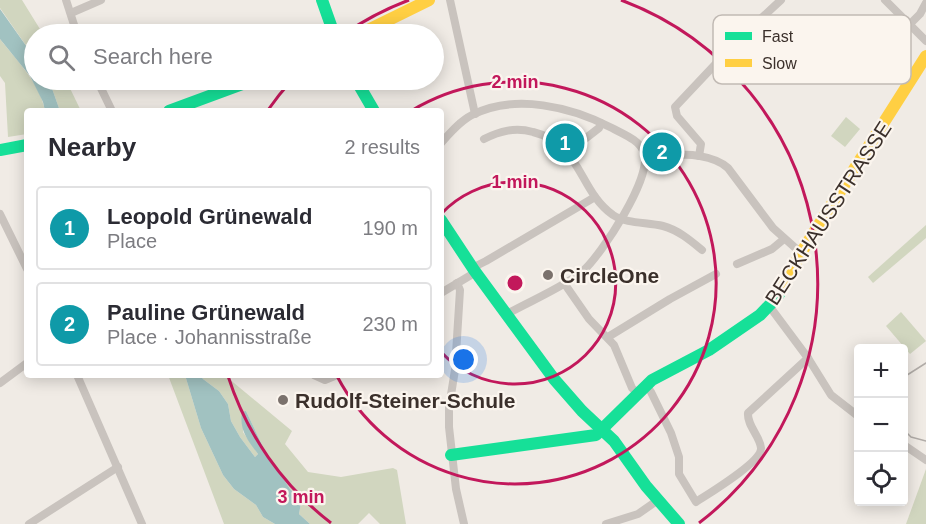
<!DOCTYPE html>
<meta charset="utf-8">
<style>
:root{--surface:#fff;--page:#f2f2f3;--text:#2b2b33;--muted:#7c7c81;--line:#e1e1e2;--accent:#7c3aed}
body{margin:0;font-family:Helvetica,sans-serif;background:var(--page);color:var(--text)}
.controls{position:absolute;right:18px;bottom:18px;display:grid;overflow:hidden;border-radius:6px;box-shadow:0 3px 15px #0003}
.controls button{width:54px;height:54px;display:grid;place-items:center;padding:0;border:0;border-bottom:2px solid var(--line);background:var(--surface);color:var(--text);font:30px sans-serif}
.you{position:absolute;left:464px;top:360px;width:21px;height:21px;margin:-15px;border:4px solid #fff;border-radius:50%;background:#1a73e8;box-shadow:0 0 0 9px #1a73e833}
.badge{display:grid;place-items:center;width:39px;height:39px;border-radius:50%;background:var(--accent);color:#fff;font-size:20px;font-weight:700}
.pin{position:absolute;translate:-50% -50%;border:3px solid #fff;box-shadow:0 2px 6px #0006}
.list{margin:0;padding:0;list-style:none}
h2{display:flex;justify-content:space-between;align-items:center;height:78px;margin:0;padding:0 24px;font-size:26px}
h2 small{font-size:20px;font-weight:400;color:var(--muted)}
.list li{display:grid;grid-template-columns:39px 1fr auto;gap:18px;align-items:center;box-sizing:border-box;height:84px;margin:0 12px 12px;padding:0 12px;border:2px solid var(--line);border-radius:6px}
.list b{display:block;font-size:22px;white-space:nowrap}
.list p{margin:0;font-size:20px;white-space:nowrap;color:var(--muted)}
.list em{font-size:20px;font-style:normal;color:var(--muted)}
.icon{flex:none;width:33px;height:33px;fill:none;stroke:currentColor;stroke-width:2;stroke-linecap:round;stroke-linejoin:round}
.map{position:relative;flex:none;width:926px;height:524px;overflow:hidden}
.search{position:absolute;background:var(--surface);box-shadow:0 3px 15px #0003;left:24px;top:24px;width:420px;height:66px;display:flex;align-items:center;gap:15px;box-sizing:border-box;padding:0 21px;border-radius:33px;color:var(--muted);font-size:22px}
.panel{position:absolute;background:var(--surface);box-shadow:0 3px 15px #0003;left:24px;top:108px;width:420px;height:270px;border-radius:6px}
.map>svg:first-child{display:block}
.green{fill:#d1d6bf}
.water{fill:#a1c2c1}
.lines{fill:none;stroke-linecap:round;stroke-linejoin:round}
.street{stroke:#c9c3be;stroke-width:8}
.fast{stroke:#16e098;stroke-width:12}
.slow{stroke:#ffcf43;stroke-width:12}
.tram{stroke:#b1aca8;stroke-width:1.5}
.ring{fill:none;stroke:#c2185b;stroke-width:3}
.poi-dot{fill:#7a716c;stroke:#fbf5ee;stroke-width:2}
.labels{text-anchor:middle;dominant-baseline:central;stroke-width:4.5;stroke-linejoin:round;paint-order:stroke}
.street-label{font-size:21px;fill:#3b302b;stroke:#fbf5ee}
.poi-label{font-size:21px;font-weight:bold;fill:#3b302b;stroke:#fbf5ee;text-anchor:start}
.key{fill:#fbf5ee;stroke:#c1bab4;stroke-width:1.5}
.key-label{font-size:16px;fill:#3b302b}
.centre{fill:#c2185b;stroke:#fbf5ee;stroke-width:3}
.ring-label{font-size:18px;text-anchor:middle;font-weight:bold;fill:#c2185b;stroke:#fbf5ee;stroke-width:4.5;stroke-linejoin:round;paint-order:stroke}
</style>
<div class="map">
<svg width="926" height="524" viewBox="0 0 926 524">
<rect width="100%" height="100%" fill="#f0ebe5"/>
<g class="green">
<polygon points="0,0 22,0 43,34 34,34 34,57 0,8"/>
<path d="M 0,39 C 17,61 40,83 45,111 L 27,111 L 27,134 L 8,137 L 5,83 L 0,76 Z"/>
<polygon points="49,80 66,80 81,111 60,111"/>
<polygon points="846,117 860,129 845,147 831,136"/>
<polygon points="926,225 926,238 873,283 868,277"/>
<polygon points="901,312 926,341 910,354 886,326"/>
<polygon points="168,375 185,375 201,428 223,475 234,489 256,505 263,517 275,524 224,524"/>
<polygon points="200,375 227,375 228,378 292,431 285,444 308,472 341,477 393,468 397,470 406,524 380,524 369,513 358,524 310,524 299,514 301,503 297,496 290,489 264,449 246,411 243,432 258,454 255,457 240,437 231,421 228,404 219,391 203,379"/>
<polygon points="926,469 926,524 906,524"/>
</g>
<g class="water">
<polygon points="0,9 34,57 34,80 49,80 60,111 45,111 43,102 30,76 0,39"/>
<path d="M 185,375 L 200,375 L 203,379 L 219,391 L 228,404 L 231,421 L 240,437 L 255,457 L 258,454 C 248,441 239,430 242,412 L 246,411 L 264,449 L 290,489 L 297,496 L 301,503 L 299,514 L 310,524 L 275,524 L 263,517 L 256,505 L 234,489 L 223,475 L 201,428 Z"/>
</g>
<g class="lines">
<g class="street">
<polyline points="66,0 77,34"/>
<polyline points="450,0 475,114"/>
<polyline points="885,0 926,41"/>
<polyline points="71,13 101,0"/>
<polyline points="910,24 920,14 926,3"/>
<polyline points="97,80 112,111"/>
<path d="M 484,139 C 500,131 515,127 533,132 C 582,144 578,190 613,215 C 627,224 647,222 663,226 C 678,230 690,240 702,250"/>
<path d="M 441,143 C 450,133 460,121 472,115 C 515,93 572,107 612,128 C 623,134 640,140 644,153 C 653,176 602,254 583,271 C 566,286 528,302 507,314"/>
<polyline points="568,152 599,128 601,123"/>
<polyline points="699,156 701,144 677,116 675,107 741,37 781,0"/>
<path d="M 646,164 C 654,164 661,159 669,157 C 686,152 715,156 728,168 L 773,228 L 801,253"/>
<polyline points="0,214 27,269"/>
<polyline points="737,264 772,249 784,239"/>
<polyline points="457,283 460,290 455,370 449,407 449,427 456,489 464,524"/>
<polyline points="564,283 589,319 614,345 632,388 637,393"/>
<polyline points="441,293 471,275 478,265 486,261 595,197"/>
<polyline points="770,307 808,358 831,395 858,416"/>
<polyline points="608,337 670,299 716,274"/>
<polyline points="77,375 142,524"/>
<polyline points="314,375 325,380 337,375"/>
<polyline points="0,383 27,363"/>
<path d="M 646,385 L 651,392 L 671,433 L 679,457 L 679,474 L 696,502 C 708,494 762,462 761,448 C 760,436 747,426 748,413 L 808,358"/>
<polyline points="904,445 926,460"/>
<polyline points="29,524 118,467"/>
<polyline points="606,524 638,514 658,500"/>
</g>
<g class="fast">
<polyline points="322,0 334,34"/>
<polyline points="356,80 374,111"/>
<polyline points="169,111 253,80"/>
<polyline points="0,150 27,145"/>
<polyline points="441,220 474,270 554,379 582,411 614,441 646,486 679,524"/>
<polyline points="451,455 596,435 652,380 709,350 760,315 778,296 783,286"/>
</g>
<g class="slow">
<polyline points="360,34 429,0"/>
<polyline points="783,286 801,253 926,56"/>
</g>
<g class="tram">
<polyline points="904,377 926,363"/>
<polyline points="904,430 911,437 926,441"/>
</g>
</g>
<g class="ring">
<path d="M441 214A101 101 0 1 1 441 352"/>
<path d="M411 111A201 201 0 1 1 337 376"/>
<path d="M331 523A302 302 0 0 1 228 376M268 110A302 302 0 0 1 291 81M344 34A302 302 0 0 1 409 0M621 0A302 302 0 0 1 699 523"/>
</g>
<g class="poi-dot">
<circle cx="548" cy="275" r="6"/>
<circle cx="283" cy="400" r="6"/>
</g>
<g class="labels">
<g class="street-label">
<text transform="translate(828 213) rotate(-57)">BECKHAUSSTRASSE</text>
</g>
<g class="poi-label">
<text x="560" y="275">CircleOne</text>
<text x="295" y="400">Rudolf-Steiner-Schule</text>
</g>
</g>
<rect x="713" y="15" width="198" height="69" rx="9" class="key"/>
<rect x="725" y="32" width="27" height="8" fill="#16e098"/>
<rect x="725" y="59" width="27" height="8" fill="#ffcf43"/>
<g class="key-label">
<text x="762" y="42">Fast</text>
<text x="762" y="69">Slow</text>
</g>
<circle cx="515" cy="283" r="9" class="centre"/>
<g class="ring-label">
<text x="515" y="88">2 min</text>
<text x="515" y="188">1 min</text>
<text x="301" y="503">3 min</text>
</g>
</svg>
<div class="controls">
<button>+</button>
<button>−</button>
<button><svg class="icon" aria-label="locate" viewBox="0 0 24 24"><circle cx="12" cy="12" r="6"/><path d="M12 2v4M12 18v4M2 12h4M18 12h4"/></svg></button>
</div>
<div class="you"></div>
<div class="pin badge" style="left:565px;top:143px;background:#0f9aa8">1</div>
<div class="pin badge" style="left:662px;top:152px;background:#0f9aa8">2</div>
<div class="search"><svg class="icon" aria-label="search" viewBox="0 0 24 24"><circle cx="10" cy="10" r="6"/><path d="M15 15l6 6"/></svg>Search here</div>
<section class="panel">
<h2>Nearby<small>2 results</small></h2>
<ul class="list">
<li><span class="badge" style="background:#0f9aa8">1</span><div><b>Leopold Grünewald</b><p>Place</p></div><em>190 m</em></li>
<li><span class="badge" style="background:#0f9aa8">2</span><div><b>Pauline Grünewald</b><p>Place · Johannisstraße</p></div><em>230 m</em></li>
</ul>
</section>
</div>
